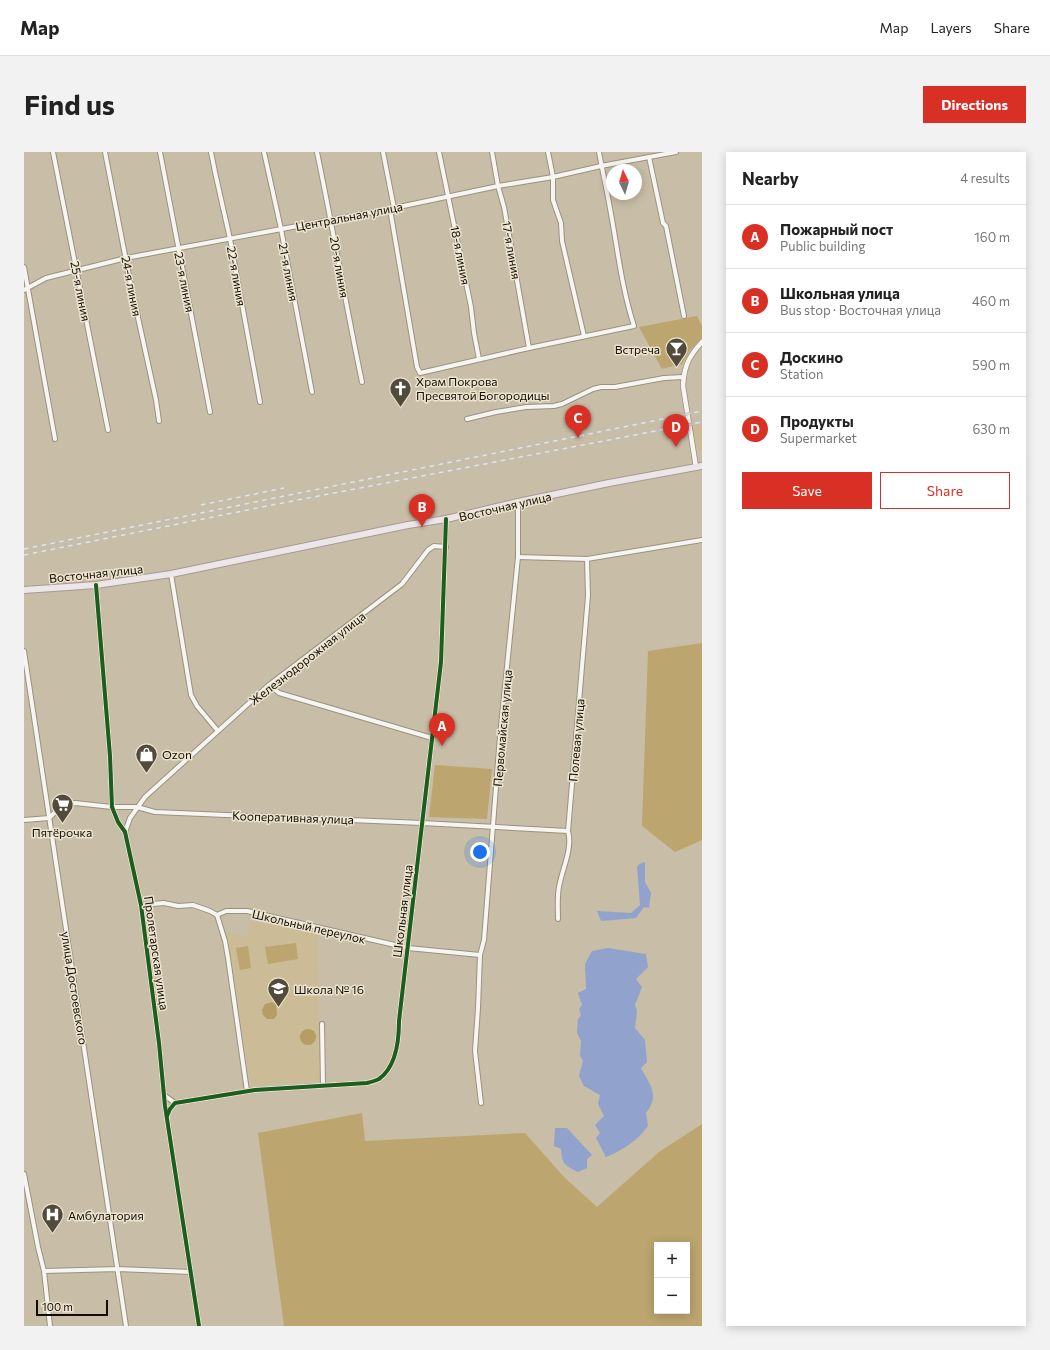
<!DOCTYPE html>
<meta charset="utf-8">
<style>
:root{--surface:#fff;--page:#f2f2f2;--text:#222;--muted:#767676;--line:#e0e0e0;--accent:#d93025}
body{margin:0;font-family:Commissioner,sans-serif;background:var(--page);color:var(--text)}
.controls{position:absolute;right:12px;bottom:12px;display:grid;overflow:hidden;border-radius:0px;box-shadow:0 2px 10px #0003}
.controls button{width:36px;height:36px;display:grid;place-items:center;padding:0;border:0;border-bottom:1px solid var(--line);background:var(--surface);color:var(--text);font:20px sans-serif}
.compass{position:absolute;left:582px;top:12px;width:36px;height:36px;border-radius:50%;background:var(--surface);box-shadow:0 2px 10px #0003;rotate:355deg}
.scale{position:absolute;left:12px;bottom:10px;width:72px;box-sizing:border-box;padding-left:4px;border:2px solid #130c01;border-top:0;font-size:11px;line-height:14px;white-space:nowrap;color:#130c01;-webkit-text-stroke:3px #ede4cf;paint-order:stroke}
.you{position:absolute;left:456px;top:700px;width:14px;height:14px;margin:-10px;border:3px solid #fff;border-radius:50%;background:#1a73e8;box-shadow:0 0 0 6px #1a73e833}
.badge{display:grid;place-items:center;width:26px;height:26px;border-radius:50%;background:var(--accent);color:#fff;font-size:13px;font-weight:700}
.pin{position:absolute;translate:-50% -33px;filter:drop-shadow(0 1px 2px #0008)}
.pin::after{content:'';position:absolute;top:21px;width:14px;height:12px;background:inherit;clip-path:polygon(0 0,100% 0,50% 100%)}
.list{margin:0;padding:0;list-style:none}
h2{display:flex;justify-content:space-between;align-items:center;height:52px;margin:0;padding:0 16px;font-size:17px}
h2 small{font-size:13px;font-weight:400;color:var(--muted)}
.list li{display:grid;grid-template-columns:26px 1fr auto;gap:12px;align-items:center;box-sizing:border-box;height:64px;padding:0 16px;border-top:1px solid var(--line)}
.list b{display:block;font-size:15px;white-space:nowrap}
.list p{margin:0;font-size:13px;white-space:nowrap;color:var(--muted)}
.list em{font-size:13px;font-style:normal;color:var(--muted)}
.actions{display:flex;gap:8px;padding:12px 16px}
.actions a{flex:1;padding:9px 0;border:1px solid var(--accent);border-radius:0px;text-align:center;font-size:14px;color:var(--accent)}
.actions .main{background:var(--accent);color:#fff}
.map{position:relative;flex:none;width:678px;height:1174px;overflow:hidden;border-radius:0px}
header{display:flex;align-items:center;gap:24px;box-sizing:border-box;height:56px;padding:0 20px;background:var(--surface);border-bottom:1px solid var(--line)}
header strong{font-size:19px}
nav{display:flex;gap:22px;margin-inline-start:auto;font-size:14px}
.intro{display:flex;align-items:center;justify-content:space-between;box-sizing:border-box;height:96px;padding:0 24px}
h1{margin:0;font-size:28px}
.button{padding:10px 18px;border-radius:0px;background:var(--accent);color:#fff;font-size:14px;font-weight:700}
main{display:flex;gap:24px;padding:0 24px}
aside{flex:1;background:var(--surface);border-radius:0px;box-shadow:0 2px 10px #0003}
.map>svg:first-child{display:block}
.built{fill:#cbbb96}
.green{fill:#bca56f;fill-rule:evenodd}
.forest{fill:#b59e63}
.water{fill:#91a2cc}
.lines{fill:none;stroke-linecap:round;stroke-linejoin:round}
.minor-casing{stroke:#9a9280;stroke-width:6}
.tertiary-casing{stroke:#9a9280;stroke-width:6}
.primary-casing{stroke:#a89897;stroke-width:8}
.minor{stroke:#f7f5f2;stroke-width:4}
.tertiary{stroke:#f7f5f2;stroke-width:4.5}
.primary{stroke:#ede6e8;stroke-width:6}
.rail-casing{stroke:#c1beb7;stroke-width:3}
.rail{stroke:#ede4cf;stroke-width:1.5;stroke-dasharray:4.5;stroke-linecap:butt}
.cycleway-casing{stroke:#ede4cf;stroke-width:6}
.cycleway{stroke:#1b5e20;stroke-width:4}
.labels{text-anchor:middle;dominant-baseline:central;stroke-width:3;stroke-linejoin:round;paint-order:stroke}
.street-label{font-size:12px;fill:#130c01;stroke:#ede4cf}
.poi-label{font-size:12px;fill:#130c01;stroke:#ede4cf;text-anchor:start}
</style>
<header>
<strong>Map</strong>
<nav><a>Map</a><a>Layers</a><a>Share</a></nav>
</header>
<div class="intro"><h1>Find us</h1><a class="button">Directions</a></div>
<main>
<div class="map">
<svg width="678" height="1174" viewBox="0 0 678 1174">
<rect width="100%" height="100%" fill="#c8bda6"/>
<g class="built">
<polygon points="678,273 678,300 672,293 668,274"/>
<polygon points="226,769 294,782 296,929 227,934 203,781 224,785"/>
</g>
<g class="green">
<polygon points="673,164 678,174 678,186 666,198 658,212 638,217 615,175"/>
<polygon points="678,491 678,688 651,700 618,674 624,499"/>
<polygon points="411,613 468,617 463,667 405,665"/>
<polygon points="272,791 274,807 244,812 241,795"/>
<polygon points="224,794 227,816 216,818 212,796"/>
<path d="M 338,961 L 341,989 L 501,981 L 541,1026 L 573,1055 L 635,1000 L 678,972 L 678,1174 L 260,1174 L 234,981 ZM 633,1093 L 663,1093 L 663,1159 L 633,1159 Z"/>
</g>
<g class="forest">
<polygon points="248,850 252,852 253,863 250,867 243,867 239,863 238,858 241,852"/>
<circle cx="284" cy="885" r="8"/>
</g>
<g class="water">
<polygon points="621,710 621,730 627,741 625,756 620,755 612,766 577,769 573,759 607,761 616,753 613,715 615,712"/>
<path d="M 584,796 L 622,802 L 624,815 L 612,827 L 618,835 L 611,853 L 613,859 L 611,876 L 621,888 L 623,910 L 617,916 C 626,933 636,943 622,961 L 624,974 C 614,988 598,999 582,1005 L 572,986 L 576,981 L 571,973 L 580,964 L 574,952 L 576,943 L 560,934 L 555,924 L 559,909 L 556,904 L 557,889 L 553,881 L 554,867 L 557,863 L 555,857 L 558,853 L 554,841 L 562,837 L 561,812 L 568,799 Z"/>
<path d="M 531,976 L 543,976 L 568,1003 L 563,1007 L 563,1016 L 554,1020 C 540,1013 538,1012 537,997 L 530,994 Z"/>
</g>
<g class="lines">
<defs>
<g id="minor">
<polyline points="29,0 84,278"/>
<polyline points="81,0 106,129 132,248 135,269"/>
<polyline points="136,0 186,260"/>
<polyline points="187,0 191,20 206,87 236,250"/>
<polyline points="240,0 257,77 288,240"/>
<path d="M 293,0 C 309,77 322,154 338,230"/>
<polyline points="359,0 370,56"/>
<polyline points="415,0 447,155 450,181 455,207"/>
<polyline points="468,0 474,34 480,55 505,196"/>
<polyline points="524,0 529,25 529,48 537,71 538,89 560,184"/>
<polyline points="625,5 639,71 642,74 660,164"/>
<path d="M 366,57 L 393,215 L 396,221 L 505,196 L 610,174 C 597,134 593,92 585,51 C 582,34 578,17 575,0"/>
<polyline points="0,115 31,287"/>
<polyline points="0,138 22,126 102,106 370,56 474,34 529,25 577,14 652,0"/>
<polyline points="443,267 472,260 502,255 530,254 538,252 569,237 577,235 591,235 640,226 659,225"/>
<polyline points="494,405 563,407 678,388"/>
<polyline points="147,422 167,543 173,554 194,579"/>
<polyline points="72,433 86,604 88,655 94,670 101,680 117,753 135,891 141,954 175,1174"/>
<polyline points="0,499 102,1174"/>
<polyline points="245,533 255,541 408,586"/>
<polyline points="0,668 25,666 39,653 51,651 88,655 113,655 131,660 398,671 544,679"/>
<polyline points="101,680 106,666 121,645 245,533 378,432 404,398 410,394 422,395"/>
<polyline points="117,753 140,751 154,754 169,753 186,759 193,763 202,759 223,759 384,796 456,803"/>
<polyline points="193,763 201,789 204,806 223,939"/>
<path d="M 534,767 C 534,756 533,745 535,735 C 538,717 549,697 544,679 L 564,444 L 563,407"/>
<polyline points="298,872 299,934"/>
<polyline points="140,943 151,951"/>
<polyline points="457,951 451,899 454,856 456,803 460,788 476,584 494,405 494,350"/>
<path d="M 143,964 L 146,957 L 151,951 L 231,938 L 343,931 C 347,930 351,929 355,927 C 372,915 375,888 375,869 L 417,510 L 422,367"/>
<polyline points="0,1022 14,1095 20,1119 26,1174"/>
<polyline points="20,1119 94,1117 167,1120"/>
</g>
<path id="tertiary" d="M 672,315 L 659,234 C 660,214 665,204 678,190"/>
<polyline id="primary" points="0,438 72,433 147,422 384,373 422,367 494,350 585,331 678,314"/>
</defs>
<use href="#minor" class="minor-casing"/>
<use href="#tertiary" class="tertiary-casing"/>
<use href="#primary" class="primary-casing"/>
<use href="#minor" class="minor"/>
<use href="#tertiary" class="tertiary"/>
<use href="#primary" class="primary"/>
<defs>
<g id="rail">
<polyline points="177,353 260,336"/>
<polyline points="0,397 678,259"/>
<polyline points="0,403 248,353 678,270"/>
</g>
</defs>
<use href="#rail" class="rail-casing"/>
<use href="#rail" class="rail"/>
<defs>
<g id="cycleway">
<polyline points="72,433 86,604 88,655 94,670 101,680 117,753 135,891 141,954 175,1174"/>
<path d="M 143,964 L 146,957 L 151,951 L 231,938 L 343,931 C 347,930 351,929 355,927 C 372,915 375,888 375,869 L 417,510 L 422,367"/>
</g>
</defs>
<use href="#cycleway" class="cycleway-casing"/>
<use href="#cycleway" class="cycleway"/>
</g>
<defs>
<symbol id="bar-pin" viewBox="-11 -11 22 30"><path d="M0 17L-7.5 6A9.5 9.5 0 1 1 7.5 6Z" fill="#524a3b" stroke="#ede4cf"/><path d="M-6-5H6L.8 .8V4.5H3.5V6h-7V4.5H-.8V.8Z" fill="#fff"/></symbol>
<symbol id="church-pin" viewBox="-11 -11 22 30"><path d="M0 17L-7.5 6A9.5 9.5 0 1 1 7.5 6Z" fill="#524a3b" stroke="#ede4cf"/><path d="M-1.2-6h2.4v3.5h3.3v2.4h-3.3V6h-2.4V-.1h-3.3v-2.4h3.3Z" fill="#fff"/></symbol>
<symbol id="shop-pin" viewBox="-11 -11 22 30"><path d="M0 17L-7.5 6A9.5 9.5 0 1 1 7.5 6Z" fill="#524a3b" stroke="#ede4cf"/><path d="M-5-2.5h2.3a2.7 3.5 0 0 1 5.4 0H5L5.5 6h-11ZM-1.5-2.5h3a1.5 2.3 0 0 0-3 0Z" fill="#fff"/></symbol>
<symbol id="supermarket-pin" viewBox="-11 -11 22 30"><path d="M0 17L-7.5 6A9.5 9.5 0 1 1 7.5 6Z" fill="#524a3b" stroke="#ede4cf"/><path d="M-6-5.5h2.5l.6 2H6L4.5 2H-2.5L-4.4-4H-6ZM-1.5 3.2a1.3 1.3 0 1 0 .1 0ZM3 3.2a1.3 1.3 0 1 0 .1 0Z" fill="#fff"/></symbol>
<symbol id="school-pin" viewBox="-11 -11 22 30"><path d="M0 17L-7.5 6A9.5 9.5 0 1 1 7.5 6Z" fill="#524a3b" stroke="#ede4cf"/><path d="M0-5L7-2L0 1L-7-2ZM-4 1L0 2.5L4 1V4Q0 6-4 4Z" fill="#fff"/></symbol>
<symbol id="hospital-pin" viewBox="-11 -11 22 30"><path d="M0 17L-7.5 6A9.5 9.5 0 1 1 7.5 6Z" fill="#524a3b" stroke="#ede4cf"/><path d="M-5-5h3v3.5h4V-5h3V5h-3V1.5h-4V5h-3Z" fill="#fff"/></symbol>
</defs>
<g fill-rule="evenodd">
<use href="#bar-pin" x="640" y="184" width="25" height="34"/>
<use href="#church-pin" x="364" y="224" width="25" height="34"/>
<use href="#shop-pin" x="110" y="590" width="25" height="34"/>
<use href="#supermarket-pin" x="26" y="640" width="25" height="34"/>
<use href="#school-pin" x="242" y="824" width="25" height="34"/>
<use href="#hospital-pin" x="16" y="1050" width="25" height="34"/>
</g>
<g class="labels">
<g class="street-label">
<text transform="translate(325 64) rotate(-11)">Центральная улица</text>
<text transform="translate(488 98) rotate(80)">17-я линия</text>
<text transform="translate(437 103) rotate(79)">18-я линия</text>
<text transform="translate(316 115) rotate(80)">20-я линия</text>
<text transform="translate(265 120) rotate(79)">21-я линия</text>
<text transform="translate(213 124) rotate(80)">22-я линия</text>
<text transform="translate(161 130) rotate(79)">23-я линия</text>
<text transform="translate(108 134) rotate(79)">24-я линия</text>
<text transform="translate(57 139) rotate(79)">25-я линия</text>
<text transform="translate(481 354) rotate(-13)">Восточная улица</text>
<text transform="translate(72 421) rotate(-6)">Восточная улица</text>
<text transform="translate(283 506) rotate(-38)">Железнодорожная улица</text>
<text transform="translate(478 576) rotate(-85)">Первомайская улица</text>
<text transform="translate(552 588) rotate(-85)">Полевая улица</text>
<text transform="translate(269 665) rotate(2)">Кооперативная улица</text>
<text transform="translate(378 759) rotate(-83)">Школьная улица</text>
<text transform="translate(285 774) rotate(13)">Школьный переулок</text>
<text transform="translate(133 801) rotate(82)">Пролетарская улица</text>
<text transform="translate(51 836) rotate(81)">улица Достоевского</text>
</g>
<g class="poi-label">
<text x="636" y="197" text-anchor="end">Встреча</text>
<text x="392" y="229">Храм Покрова<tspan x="392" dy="14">Пресвятой Богородицы</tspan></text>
<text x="138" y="602">Ozon</text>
<text x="38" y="680" text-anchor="middle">Пятёрочка</text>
<text x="270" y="837">Школа № 16</text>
<text x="44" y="1063">Амбулатория</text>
</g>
</g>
</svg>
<div class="controls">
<button>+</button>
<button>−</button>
</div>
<svg class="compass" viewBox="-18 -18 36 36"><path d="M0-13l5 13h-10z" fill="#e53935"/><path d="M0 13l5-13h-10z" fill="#767676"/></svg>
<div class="scale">100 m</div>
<div class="you"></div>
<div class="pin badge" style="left:418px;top:594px">A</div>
<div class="pin badge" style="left:398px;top:375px">B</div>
<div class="pin badge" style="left:554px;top:286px">C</div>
<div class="pin badge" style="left:652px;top:295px">D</div>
</div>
<aside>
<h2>Nearby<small>4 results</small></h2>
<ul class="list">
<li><span class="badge">A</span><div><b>Пожарный пост</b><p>Public building</p></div><em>160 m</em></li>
<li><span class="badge">B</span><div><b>Школьная улица</b><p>Bus stop · Восточная улица</p></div><em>460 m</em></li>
<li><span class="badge">C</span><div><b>Доскино</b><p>Station</p></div><em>590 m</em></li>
<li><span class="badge">D</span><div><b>Продукты</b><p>Supermarket</p></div><em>630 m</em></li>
</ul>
<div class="actions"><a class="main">Save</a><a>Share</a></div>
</aside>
</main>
